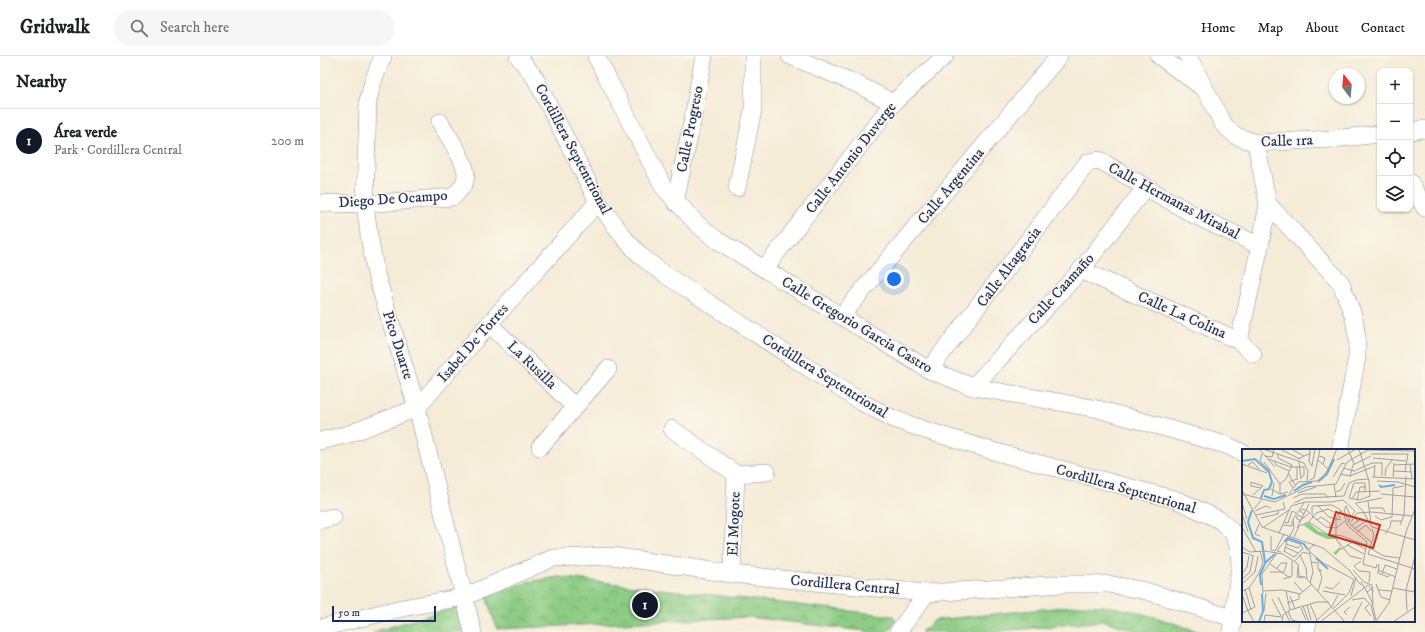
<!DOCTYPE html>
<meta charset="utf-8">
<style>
:root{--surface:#fff;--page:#f6f6f6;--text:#202124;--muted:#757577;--line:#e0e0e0;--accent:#111827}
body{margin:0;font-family:"IM FELL DW Pica",serif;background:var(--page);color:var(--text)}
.controls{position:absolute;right:12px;top:12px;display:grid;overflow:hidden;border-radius:8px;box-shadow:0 1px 3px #0004}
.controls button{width:36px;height:36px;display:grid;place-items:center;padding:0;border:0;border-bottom:1px solid var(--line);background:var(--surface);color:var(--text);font:20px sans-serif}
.compass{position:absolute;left:1009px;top:12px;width:36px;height:36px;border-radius:50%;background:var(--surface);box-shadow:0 1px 3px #0004;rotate:344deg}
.scale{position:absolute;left:12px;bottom:10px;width:104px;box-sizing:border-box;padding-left:4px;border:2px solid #1b2f5e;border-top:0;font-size:11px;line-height:14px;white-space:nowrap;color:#1b2f5e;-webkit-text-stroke:3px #fbf7ec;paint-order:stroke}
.you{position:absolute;left:574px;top:223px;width:14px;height:14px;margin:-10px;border:3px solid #fff;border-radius:50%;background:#1a73e8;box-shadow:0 0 0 6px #1a73e833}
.badge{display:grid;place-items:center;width:26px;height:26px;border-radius:50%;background:var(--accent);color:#fff;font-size:13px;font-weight:700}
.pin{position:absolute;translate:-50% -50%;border:2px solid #fff;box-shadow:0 1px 4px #0006}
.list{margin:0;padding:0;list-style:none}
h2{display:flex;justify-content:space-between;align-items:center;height:52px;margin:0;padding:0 16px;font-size:17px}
h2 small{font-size:13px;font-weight:400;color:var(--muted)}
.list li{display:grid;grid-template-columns:26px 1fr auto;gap:12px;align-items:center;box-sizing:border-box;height:64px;padding:0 16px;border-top:1px solid var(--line)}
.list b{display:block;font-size:15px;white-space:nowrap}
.list p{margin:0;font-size:13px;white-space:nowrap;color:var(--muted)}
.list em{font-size:13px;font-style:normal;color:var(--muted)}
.icon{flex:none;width:22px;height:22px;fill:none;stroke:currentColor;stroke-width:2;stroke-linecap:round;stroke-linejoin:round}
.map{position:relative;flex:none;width:1105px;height:576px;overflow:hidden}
header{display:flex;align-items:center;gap:24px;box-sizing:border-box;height:56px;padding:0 20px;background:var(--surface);border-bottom:1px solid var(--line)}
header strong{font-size:19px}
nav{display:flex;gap:22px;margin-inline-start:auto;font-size:14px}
.search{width:280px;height:36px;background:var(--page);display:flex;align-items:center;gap:10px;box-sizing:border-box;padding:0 14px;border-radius:16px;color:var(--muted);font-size:15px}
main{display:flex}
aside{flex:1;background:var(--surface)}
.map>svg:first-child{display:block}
.park{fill:url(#park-crowns);stroke:#547e70}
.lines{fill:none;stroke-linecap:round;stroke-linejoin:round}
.minor-casing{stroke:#888e9a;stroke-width:18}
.minor{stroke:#fff;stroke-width:17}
.labels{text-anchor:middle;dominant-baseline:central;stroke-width:3;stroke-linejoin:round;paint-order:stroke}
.street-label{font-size:15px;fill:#1b2f5e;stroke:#fbf7ec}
.inset-river{fill:none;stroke:#68aedf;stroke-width:2}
.inset-road{fill:none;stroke:#9ea0a7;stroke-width:1}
.view{fill:#c8321e;fill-opacity:0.15;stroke:#c8321e;stroke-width:2}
.inset-edge{fill:none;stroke:#1b2f5e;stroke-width:2}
</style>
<header>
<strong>Gridwalk</strong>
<div class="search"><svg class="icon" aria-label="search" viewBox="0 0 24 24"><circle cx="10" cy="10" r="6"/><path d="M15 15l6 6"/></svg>Search here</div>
<nav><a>Home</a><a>Map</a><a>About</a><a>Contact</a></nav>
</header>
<main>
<aside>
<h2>Nearby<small></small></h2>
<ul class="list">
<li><span class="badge">1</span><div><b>Área verde</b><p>Park · Cordillera Central</p></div><em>200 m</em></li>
</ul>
</aside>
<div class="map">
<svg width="1105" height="576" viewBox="0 0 1105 576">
<defs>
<pattern id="park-crowns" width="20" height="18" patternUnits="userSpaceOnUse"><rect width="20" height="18" fill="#8dcc83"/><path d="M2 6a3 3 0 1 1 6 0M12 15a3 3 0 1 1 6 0" fill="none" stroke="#72a66e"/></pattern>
</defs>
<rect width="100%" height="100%" fill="#fbf7ec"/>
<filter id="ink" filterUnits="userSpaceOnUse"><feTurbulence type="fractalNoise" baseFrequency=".025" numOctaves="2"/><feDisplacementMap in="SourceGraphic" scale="8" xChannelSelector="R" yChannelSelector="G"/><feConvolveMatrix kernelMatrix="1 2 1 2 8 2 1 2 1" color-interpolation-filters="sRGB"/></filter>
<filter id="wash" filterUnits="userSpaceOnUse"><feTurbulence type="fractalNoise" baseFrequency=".012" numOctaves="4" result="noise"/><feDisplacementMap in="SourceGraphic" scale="16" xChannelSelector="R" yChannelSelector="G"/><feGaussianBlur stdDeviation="0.9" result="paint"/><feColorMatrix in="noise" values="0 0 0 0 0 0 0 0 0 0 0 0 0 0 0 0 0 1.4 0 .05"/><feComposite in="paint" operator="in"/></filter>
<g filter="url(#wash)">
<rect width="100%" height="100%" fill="#f5ecd7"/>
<g class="park">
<polygon points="238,521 573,560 576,565 567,576 553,576 428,561 177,573 166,540 208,526"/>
<path d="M 763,549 C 805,549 841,563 880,576 L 820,576 L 784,565 L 673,576 L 601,576 L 615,564 Z"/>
<polygon points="137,551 140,552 152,576 53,576"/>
</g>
</g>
<g filter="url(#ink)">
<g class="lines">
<defs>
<g id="minor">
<polyline points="63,0 53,25 48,45 45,148 49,179 56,218 97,352 153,576"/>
<polyline points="198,0 215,22 278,146 305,183 322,201 341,216 541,346 574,363 605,374 676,396 857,444 900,464 913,477 919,493 920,510 911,576"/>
<polyline points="276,0 344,132 377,168 397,184 609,314 653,331 778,353 906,389 923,397"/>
<polyline points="470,0 537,28 573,47"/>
<polyline points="839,0 883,32"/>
<polyline points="868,0 903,68 916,80 936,87 1012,83 1060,78"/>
<polyline points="1090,75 1105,73"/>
<polyline points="1090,126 1105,152"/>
<polyline points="417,132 433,54 433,0"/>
<polyline points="355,146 372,67 384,0"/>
<path d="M 0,147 L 45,148 L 133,141 C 139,135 145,129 146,120 C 147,106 127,79 120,66"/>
<polyline points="948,148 1021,227 1034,262 1037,281 1037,301 1020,394"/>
<polyline points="445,212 573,47 625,0"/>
<polyline points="761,214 919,285 940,190 948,148 936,87"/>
<polyline points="522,259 739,0"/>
<polyline points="169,268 255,351"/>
<polyline points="919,285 933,298"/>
<polyline points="609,314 768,106 779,104 874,159 940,190"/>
<polyline points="653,331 761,214 826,131"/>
<polyline points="352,373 416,418 447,416"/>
<polyline points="0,385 29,378 97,352 169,268 278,146"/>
<polyline points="220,391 288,313"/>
<polyline points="0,464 13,461"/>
<polyline points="412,518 416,418"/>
<polyline points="0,572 82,552 144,541 233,502 292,500 412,518 607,537 744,528 788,528 826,535 912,562"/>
<polyline points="578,576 607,537"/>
<polyline points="986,576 988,565"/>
</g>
</defs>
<use href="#minor" class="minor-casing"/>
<use href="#minor" class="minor"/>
</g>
</g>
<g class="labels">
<g class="street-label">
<text transform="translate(370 73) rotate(-79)">Calle Progreso</text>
<text transform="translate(967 85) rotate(-2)">Calle 1ra</text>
<text transform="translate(253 93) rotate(62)">Cordillera Septentrional</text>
<text transform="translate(531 102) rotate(-52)">Calle Antonio Duverge</text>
<text transform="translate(631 130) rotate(-50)">Calle Argentina</text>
<text transform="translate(73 143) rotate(-4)">Diego De Ocampo</text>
<text transform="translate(854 145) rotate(28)">Calle Hermanas Mirabal</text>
<text transform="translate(689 211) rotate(-53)">Calle Altagracia</text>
<text transform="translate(741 233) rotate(-48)">Calle Caamaño</text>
<text transform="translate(862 259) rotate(24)">Calle La Colina</text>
<text transform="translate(537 269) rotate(31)">Calle Gregorio Garcia Castro</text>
<text transform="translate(153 287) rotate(-49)">Isabel De Torres</text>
<text transform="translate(78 289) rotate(72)">Pico Duarte</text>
<text transform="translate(212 309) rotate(44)">La Rusilla</text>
<text transform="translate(505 320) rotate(32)">Cordillera Septentrional</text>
<text transform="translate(806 433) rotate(16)">Cordillera Septentrional</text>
<text transform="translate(414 468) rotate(-88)">El Mogote</text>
<text transform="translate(525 529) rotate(5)">Cordillera Central</text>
</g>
</g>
<g transform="translate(922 393)">
<rect width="173" height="173" fill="#f5ecd7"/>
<path d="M 67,74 L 76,82 L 93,87 L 99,99 L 94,106 L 91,104 L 98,98 L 94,90 L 85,90 L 74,85 L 61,76 Z" fill="#8dcc83"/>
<path class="inset-river" d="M 0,12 L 13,10 L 27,23 L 30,33 L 27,40 L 22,41 L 19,49M 76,33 L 85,25 L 92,10M 137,36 L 139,38 L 153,36M 52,42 L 61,36 L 70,33M 22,47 L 32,50 L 44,46M 10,61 L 6,73 L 11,89 L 20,93 L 23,113M 42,93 L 46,89 L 62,95 L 66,101M 74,109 L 86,120M 19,136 L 18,126 L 23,114 L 33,105M 17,173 L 21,162 L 20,145"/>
<path class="inset-road" d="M 17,0 L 33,18M 21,0 L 62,14 L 66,22 L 65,32M 38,0 L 58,10M 49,0 L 62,7M 68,0 L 67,12 L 70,17M 106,0 L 112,15M 117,0 L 127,32 L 128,47 L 117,51 L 107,49 L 112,34 L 123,34 L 123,42M 20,5 L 18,12 L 28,22M 36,5 L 36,9 L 50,16 L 44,30 L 38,35 L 38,45M 129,5 L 166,5M 23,7 L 30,8 L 32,0M 77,7 L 83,9 L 81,15M 131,9 L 164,12M 26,10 L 49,18 L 62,18 L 62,26 L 59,29M 56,10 L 69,4M 76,11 L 86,20M 95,11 L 114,0M 32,12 L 34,16 L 47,22M 22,13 L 38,35M 57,13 L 59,30M 140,13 L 140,27M 0,15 L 25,24M 168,15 L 170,30M 6,16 L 11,13 L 17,20M 152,16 L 173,15M 70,17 L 73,0M 101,19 L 112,22 L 130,14 L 140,14M 152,22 L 170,23M 163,22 L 166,5M 46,24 L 53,36M 98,25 L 108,27 L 133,17M 108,27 L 111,16 L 129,7M 143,27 L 144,19 L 151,10M 91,28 L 100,14 L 103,15M 130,28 L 173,30M 132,28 L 133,16M 151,28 L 152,14M 55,31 L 55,18M 68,31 L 72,29 L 78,0M 135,32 L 156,33 L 173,38M 92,35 L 94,49M 51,39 L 47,33 L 55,30M 29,40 L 38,45 L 46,43M 0,41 L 20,78 L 81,99 L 107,121 L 119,136M 94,43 L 99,41 L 103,34M 56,44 L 74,38M 0,45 L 33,53 L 64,38 L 94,35 L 105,13 L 126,1 L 173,2M 47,45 L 56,33 L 75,32 L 79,29 L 85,22 L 95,0M 75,45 L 83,45 L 86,49M 139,45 L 173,48M 11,46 L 21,37 L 9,33 L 9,37 L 19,39M 30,47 L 32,34M 102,47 L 107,34 L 114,31 L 127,30M 51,49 L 60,45 L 75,45M 110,50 L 114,43 L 138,42M 115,51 L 118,38 L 124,38M 126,52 L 129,74M 0,54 L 5,70M 52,54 L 63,49 L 102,47M 113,54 L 121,62 L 130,78M 114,54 L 140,49M 75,56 L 87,68 L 98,71 L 98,67M 127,59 L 141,59 L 143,63M 12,60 L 20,50M 13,62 L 24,57 L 29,59M 99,62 L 94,70 L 94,90 L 108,107 L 120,110M 130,63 L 170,67M 0,64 L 6,83M 62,65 L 58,62 L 61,60 L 64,62M 14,66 L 43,60 L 41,53M 133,67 L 139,71 L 150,68 L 151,39 L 162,37M 19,69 L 36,65 L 36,62M 58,71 L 54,69 L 56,66 L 61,69M 75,71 L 79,68 L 88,74 L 88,79M 103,72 L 94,79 L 84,78 L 70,67 L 70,57 L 90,56 L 97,60 L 102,65 L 105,76 L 125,93 L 121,115 L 134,119 L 135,115M 116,72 L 108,66 L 104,57 L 102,61 L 108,75 L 129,93M 42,73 L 46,74 L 50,62 L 54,64M 56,73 L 68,64 L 64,61M 67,73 L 85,85 L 100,87 L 124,96M 109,73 L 115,64 L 130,63M 17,75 L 13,85 L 18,87M 41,76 L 50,77 L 50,72M 158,76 L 162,66 L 164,27M 109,77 L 119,70 L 123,72M 0,78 L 14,103M 22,78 L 47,61M 130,78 L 173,91M 55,79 L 67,55M 112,80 L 126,71M 130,80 L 132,86 L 126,105 L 173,120M 115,83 L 124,76 L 129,82M 37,84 L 49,57 L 63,53 L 89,53 L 101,51 L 113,62 L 106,73M 143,85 L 148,78 L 149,72 L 160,72M 29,87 L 29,101 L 33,102 L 42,85M 48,87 L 52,79 L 51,70 L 62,54M 52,88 L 57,77 L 67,73 L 74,64 L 86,60 L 92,63M 110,93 L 123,100M 44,95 L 56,99 L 58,97M 105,96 L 122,105M 0,98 L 8,103 L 23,102 L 41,105 L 56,115 L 57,127 L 63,128 L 103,173M 43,98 L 56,104M 126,98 L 142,107 L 158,109M 98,101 L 112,92M 42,102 L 52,108 L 61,100 L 58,95 L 46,91M 67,102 L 81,114 L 111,130M 0,103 L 12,107M 39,103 L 35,102 L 41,94M 42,103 L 46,89M 58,106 L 64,119 L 65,129M 119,112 L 112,117 L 117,122 L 128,123 L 127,133M 52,113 L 61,103 L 67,105M 70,113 L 76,114 L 76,120 L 80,122M 28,115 L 48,129M 137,115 L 136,124 L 146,128 L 147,126M 56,118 L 55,128 L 61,129M 35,119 L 39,114 L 45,114M 111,121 L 122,133 L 130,136 L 131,143M 136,121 L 154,128M 28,123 L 42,123 L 45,114M 0,125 L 5,118 L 7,107M 140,125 L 143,116 L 155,120M 0,130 L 8,123 L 11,107M 41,130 L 50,127 L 50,112M 52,133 L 61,143M 119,133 L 125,143 L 129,140M 68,134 L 71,123 L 67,100 L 73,95M 0,135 L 13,123 L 16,107M 134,135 L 139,148 L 148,151M 83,138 L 90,140 L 98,133M 151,139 L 173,143M 3,140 L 9,161M 124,141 L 130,153 L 134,171M 136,141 L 150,142M 0,142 L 7,139 L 17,124 L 21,113 L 18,102M 21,142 L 41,141 L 58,145 L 70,135M 44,142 L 48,161M 76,142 L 80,129 L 77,120M 81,142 L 103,146M 0,145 L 6,162M 21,145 L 20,125 L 35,104M 48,147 L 53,160M 109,147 L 114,128M 36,148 L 48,173M 30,150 L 39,167M 110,151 L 122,149 L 129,156M 45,154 L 57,150 L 57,145M 128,154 L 123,159 L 129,167M 68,155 L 75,171M 65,156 L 69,171M 129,156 L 133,173M 61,157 L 67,173M 59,159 L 64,171M 92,159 L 107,144 L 112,130M 6,162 L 12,173M 22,162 L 24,144M 46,162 L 50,171 L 58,173M 165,162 L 164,141 L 173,107M 0,164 L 13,158 L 7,139M 105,166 L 102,163 L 108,158M 134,172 L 147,154 L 164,83 L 173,60M 22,173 L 23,166 L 40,168M 40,173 L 41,166 L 48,161 L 75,153 L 87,153M 73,173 L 90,157 L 96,146M 78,173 L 126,136 L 130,140 L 131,155M 110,173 L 120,153M 151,173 L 173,158"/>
<path class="view" d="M 94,63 L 138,76 L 131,99 L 87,86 Z"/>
<rect width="173" height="173" class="inset-edge"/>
</g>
</svg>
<div class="controls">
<button>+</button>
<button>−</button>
<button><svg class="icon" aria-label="locate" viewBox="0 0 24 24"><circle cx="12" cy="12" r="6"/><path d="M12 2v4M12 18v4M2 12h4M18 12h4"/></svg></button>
<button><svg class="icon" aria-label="layers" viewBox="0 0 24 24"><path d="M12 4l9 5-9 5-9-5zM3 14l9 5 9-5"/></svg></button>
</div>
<svg class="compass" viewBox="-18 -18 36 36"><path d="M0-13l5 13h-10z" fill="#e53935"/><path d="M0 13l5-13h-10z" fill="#757577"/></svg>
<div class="scale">50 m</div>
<div class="you"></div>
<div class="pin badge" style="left:325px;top:549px">1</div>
</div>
</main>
